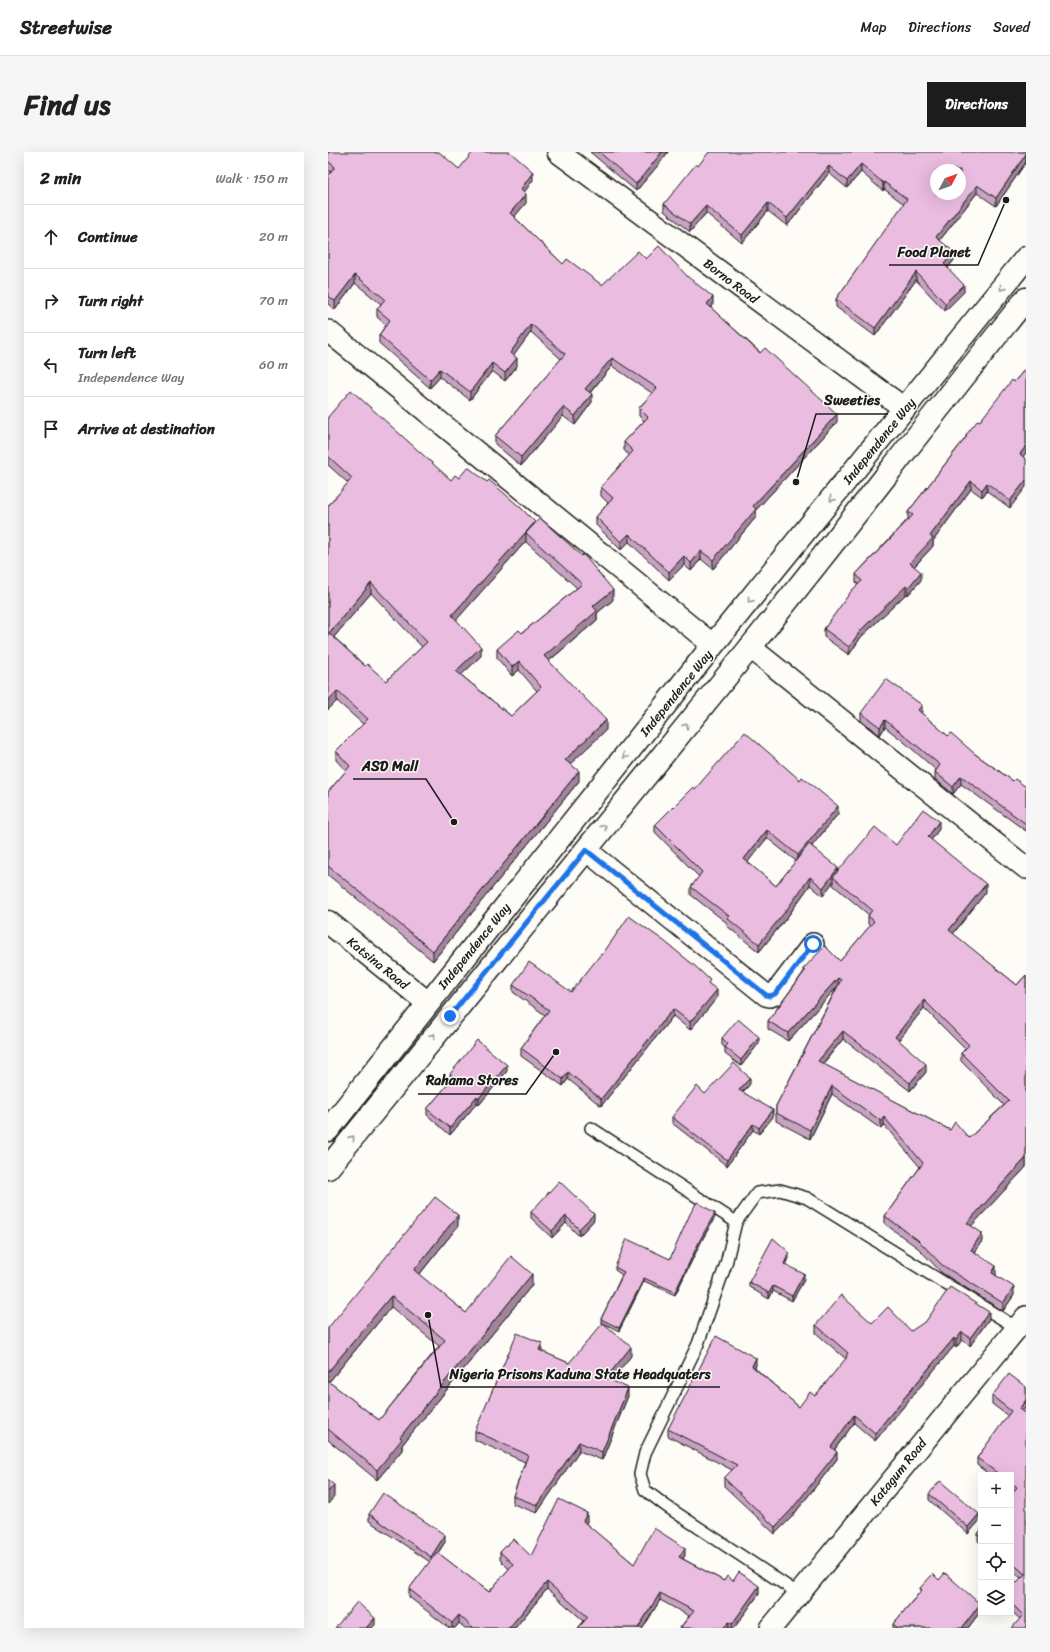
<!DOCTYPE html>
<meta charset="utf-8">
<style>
:root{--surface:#fff;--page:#f6f6f6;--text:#202124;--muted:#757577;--line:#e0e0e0;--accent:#1c1c1c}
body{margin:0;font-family:Sriracha,sans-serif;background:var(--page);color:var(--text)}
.controls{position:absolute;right:12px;bottom:12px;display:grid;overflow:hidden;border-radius:0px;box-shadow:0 4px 16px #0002}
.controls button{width:36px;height:36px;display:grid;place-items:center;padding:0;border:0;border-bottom:1px solid var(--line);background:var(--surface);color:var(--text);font:20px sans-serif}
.compass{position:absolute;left:602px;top:12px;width:36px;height:36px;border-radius:50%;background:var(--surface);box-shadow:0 4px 16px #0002;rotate:49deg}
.stop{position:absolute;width:12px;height:12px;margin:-9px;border:3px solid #1a73e8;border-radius:50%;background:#fff}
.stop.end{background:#1a73e8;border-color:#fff;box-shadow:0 1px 4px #0008}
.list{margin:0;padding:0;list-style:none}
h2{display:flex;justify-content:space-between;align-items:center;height:52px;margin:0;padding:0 16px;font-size:17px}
h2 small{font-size:13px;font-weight:400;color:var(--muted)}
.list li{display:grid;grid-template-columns:26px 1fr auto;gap:12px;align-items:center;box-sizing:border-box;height:64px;padding:0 16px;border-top:1px solid var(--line)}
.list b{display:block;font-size:15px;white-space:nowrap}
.list p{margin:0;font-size:13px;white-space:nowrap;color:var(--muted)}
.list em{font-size:13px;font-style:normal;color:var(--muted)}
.icon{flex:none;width:22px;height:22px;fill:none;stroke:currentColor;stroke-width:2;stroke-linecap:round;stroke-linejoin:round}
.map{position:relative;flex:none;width:698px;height:1476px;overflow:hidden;border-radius:0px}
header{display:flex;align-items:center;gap:24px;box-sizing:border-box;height:56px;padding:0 20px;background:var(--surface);border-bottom:1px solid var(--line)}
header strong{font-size:19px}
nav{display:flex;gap:22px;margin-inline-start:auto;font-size:14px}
.intro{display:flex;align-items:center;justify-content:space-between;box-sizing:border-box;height:96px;padding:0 24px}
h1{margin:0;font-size:28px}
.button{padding:10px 18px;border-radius:0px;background:var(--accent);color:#fff;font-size:14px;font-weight:700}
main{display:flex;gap:24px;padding:0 24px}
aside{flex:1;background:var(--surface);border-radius:0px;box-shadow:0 4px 16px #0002}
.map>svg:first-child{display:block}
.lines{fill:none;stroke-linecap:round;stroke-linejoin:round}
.service-casing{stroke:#1c1c1c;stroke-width:14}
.minor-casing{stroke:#1c1c1c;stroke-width:24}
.tertiary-casing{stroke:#1c1c1c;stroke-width:25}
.secondary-casing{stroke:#1c1c1c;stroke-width:25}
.service{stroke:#fdfcf7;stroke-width:11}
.minor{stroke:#fdfcf7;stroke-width:21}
.tertiary{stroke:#fdfcf7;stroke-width:22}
.secondary{stroke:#fdfcf7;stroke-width:22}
.wall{fill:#c8a2c1;stroke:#1c1c1c;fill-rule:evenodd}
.shaded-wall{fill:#a3849d;stroke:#1c1c1c}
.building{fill:#e9bce0;stroke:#1c1c1c;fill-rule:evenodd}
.oneway{stroke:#989794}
.route{stroke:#1a73e8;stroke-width:5}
.labels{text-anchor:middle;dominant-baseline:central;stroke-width:3;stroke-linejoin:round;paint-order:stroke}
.street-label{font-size:13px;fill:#1c1c1c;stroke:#fdfcf7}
.leader{fill:none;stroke:#1c1c1c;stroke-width:1.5}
.callout-dot{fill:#1c1c1c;stroke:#fdfcf7;stroke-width:1.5}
.callout-label{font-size:14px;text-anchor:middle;font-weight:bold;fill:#1c1c1c;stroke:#fdfcf7;stroke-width:3;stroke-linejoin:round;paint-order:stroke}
</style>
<header>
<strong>Streetwise</strong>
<nav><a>Map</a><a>Directions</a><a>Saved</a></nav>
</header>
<div class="intro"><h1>Find us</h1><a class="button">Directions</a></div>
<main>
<aside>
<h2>2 min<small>Walk · 150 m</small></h2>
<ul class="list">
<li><svg class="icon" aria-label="ahead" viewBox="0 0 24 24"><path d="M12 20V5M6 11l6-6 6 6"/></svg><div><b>Continue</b></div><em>20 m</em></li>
<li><svg class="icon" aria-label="right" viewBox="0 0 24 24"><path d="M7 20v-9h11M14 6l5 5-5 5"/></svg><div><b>Turn right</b></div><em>70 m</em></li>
<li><svg class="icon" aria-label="left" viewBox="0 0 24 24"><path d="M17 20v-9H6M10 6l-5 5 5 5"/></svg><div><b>Turn left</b><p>Independence Way</p></div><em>60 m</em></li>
<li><svg class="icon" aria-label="arrive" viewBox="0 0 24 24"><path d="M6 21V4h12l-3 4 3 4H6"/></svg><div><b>Arrive at destination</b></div></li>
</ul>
</aside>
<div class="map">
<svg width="698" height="1476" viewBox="0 0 698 1476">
<rect width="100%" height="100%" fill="#fdfcf7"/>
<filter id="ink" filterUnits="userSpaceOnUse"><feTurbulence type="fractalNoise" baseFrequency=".025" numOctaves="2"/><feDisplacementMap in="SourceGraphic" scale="8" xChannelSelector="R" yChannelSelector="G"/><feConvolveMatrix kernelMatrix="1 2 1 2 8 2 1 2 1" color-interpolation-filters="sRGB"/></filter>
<g filter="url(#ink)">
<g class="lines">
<defs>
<g id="service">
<polyline points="263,976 408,1070 429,1041 452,1038 479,1046 689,1176"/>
<polyline points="408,1070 398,1112 370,1192 317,1301 312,1322 317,1338 338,1354 471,1442"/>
</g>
<g id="minor">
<polyline points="230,0 577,257"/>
<polyline points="0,179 385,493"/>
<polyline points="422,495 698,716"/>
<polyline points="258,698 438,843 442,844 447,842 485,792"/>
<polyline points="443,1476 698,1165"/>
</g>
<polyline id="tertiary" points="0,770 100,851"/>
<g id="secondary">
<polyline points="0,978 385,493 698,106"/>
<path d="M 0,1016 C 139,843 280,671 420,498 C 514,382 604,263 698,147"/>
</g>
</defs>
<use href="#service" class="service-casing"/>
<use href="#minor" class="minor-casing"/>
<use href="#tertiary" class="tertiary-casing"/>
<use href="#secondary" class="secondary-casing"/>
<use href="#service" class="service"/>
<use href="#minor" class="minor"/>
<use href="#tertiary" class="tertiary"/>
<use href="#secondary" class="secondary"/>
</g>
<g class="wall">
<polygon points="0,0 131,17 205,28 196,40 198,51 186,65 235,112 274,133 318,107 385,153 383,156 509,270 428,358 428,365 385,417 373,407 363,419 356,413 341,428 301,390 293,398 268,373 268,365 280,351 273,344 273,335 301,304 296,298 296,290 316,269 311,264 311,256 324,241 284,214 262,241 264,250 247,273 235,264 193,314 167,292 167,284 233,207 203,180 185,204 189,214 177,229 164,219 142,248 112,225 102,236 51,191 51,183 58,173 49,165 49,157 53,152 27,131 7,158 0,152 0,24 3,20 0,18"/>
<polygon points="262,0 340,0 332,11 308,39"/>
<polygon points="698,0 698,10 668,54 649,41 612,88 626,108 620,116 636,140 617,159 588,128 547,184 508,155 508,147 576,52 556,37 555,39 533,20 519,36 501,21 459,74 440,59 414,91 378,61 362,80 336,59 336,52 370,14"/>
<polygon points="698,216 698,301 695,304 682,356 659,339 654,345 643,337 605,389 605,394 586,415 593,428 580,443 578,442 533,485 521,503 496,485 496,477 530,432 528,430 528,422 580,367 580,360 638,285 638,283 652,269 686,230"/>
<path d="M 0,265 L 123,328 L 131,326 L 207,372 L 285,448 L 269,461 L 269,468 L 221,509 L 278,578 L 242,612 L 251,629 L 105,809 L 0,723 L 0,640 L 18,619 L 8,608 L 8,599 L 35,572 L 9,549 L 0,558 L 0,354 L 20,331 L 0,313 ZM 198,389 L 198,390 L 249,436 L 194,481 L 169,497 L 169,506 L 184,524 L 191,518 L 209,539 L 183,564 L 133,523 L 153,504 L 128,468 ZM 43,441 L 94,495 L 58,529 L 37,514 L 6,485 Z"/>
<polygon points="594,560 593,561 620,584 647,602 685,629 698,635 698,679 633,632 625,642 607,627 607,620 608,618 575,589 557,575 552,583 533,569 533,561"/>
<path d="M 367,637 L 510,662 L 484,694 L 510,719 L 568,693 L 611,677 L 603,688 L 658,740 L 625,782 L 689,833 L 698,823 L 698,1015 L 643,1074 L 654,1089 L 647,1101 L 668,1123 L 686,1143 L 675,1159 L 614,1121 L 590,1096 L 557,1072 L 557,1064 L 592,1015 L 556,973 L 553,977 L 504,942 L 482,987 L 448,969 L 448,954 L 509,835 L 460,889 L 440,877 L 440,869 L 475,821 L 475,817 L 512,809 L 542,774 L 540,772 L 540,764 L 541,763 L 505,733 L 505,730 L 495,744 L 482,733 L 460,764 L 431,800 L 399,774 L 399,771 L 363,743 L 363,735 L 371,725 L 327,680 L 327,673 ZM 439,686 L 468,709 L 448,734 L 419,710 ZM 596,856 L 637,897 L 633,901 L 633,909 L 676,953 L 641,986 L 622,978 L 495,912 L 515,887 L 582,939 L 598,920 L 570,888 Z"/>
<polygon points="274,803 382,833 389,846 362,878 345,864 273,954 240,927 235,934 193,904 193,896 217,863 185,840 185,833 243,840"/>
<polygon points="394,886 431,891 413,914 397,902 397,896 394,893"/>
<polygon points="179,919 151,953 149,951 122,983 99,963 99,957 123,929 122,928 122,922"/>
<polygon points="422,932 415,940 445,965 431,982 425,978 399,1014 344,971 344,965 377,942"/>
<polygon points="203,1060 266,1068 251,1084 238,1071 224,1086 203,1066"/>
<polygon points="387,1065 373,1090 347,1143 316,1129 291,1179 273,1170 273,1167 294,1123 287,1118 287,1115 342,1107"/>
<path d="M 130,1074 L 91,1123 L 138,1161 L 204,1133 L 74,1293 L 74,1298 L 49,1328 L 0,1288 L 0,1176 ZM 63,1155 L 111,1194 L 51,1268 L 1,1230 Z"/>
<polygon points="461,1106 458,1113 476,1128 464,1149 445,1139 441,1147 421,1135 421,1130"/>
<polygon points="661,1167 642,1194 634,1188 628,1196 626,1194 547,1289 526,1271 507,1297 509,1307 463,1366 447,1382 396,1334 396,1326 404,1318 340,1284 340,1277 428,1213 427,1216 471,1255 487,1244 518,1207 488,1181 488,1173 544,1171 583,1179"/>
<polygon points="214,1200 241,1211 303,1204 283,1228 300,1244 274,1308 251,1299 209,1361 185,1352 185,1344 197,1310 147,1288 147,1279"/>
<polygon points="698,1235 698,1255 695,1259 698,1476 692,1467 683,1459 683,1436 693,1426 683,1418 683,1343 685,1340 683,1338 683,1323 662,1323 649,1313 649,1306 680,1264 664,1252 664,1244"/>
<polygon points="601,1342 651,1369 640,1382 601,1348"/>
<polygon points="41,1362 117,1390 110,1401 161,1440 181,1417 172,1408 172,1400 203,1404 259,1369 258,1372 306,1412 357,1403 355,1407 396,1429 405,1429 431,1442 406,1476 352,1476 361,1464 332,1448 315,1476 250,1476 256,1469 219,1437 187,1476 137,1476 131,1471 127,1476 121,1476 81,1445 81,1437 102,1410 41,1369"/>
<polygon points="653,1378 653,1392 650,1389 650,1382"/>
<polygon points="611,1428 652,1460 640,1476 565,1476 565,1472 592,1440 592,1436"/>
</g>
<g class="shaded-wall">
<polygon points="334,0 340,0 332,11 308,39 308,32"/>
<polygon points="698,2 698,10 668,54 668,46"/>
<polygon points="533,12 533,20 519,36 519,29"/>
<polygon points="501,14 501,21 459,74 459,66"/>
<polygon points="205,20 205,28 193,45 193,37"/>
<polygon points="556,30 556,37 555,39 555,31"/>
<polygon points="649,33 649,41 608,93 608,85"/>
<polygon points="198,42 198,51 182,70 182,61"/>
<polygon points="440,51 440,59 414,91 414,83"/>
<polygon points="378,54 378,61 362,80 362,72"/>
<polygon points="626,100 626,108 616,120 616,112"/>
<polygon points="588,120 588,128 547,184 547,176"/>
<polygon points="27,123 27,131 7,158 7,149"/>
<polygon points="636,133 636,140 617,159 617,151"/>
<polygon points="385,145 385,153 379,160 379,152"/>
<polygon points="203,172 203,180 182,209 182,201"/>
<polygon points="189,206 189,214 177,229 177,221"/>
<polygon points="284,206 284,214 257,246 257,237"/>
<polygon points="164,211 164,219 142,248 142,240"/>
<polygon points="112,217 112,225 102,236 102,228"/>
<polygon points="264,242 264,250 247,273 247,264"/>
<polygon points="235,255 235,264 193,314 193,305"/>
<polygon points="509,262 509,270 428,358 428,365 385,417 385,408 425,354"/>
<polygon points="698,294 698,301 692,309 692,302"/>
<polygon points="698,328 698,335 682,356 682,349"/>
<polygon points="643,329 643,337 605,389 605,394 582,419 582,411"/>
<polygon points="659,331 659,339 654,345 654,338"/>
<polygon points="207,370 207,380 198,381 198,389 124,473 124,463"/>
<polygon points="301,382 301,390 293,398 293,390"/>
<polygon points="373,399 373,407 363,419 363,411"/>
<polygon points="356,404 356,413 341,428 341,420"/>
<polygon points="593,420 593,428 580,443 580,436"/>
<polygon points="43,431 43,441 1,491 1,481"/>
<polygon points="578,434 578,442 533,485 521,503 521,495 533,478"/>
<polygon points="285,438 285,448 269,461 269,468 216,513 216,504 265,454"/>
<polygon points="153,495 153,504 128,528 128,519"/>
<polygon points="191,509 191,518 184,524 184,515"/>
<polygon points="9,539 9,549 0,558 0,549"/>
<polygon points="594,553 594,560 590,565 590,558"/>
<polygon points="278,568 278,578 237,617 237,608"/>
<polygon points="557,568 557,575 552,583 552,575"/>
<polygon points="251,619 251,629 105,809 105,799"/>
<polygon points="633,624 633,632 625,642 625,635"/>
<polygon points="510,654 510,662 470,711 470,703"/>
<polygon points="611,669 611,677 600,693 600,685"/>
<polygon points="439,678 439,686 416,715 416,707"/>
<polygon points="510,716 510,723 505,725 505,730 495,744 495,736"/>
<polygon points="482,725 482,733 460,764 431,800 431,792"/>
<polygon points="658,732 658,740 621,787 621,778"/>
<polygon points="510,826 510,834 460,889 460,881"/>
<polygon points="389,838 389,846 362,878 362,870"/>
<polygon points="596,848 596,856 567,893 567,885"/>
<polygon points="345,857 345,864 273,954 273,947"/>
<polygon points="515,879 515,887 490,917 490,909"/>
<polygon points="431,885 431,891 413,914 413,908"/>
<polygon points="598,912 598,920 582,939 582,931"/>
<polygon points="179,913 179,919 151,953 151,946"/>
<polygon points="240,920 240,927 235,934 235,927"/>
<polygon points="422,926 422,932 411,944 411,938"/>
<polygon points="504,934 504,942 482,987 482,978"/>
<polygon points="149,944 149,951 122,983 122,976"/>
<polygon points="445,958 445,965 431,982 431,976"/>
<polygon points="556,965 556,973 553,977 553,969"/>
<polygon points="425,972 425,978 399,1014 399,1008"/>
<polygon points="698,1006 698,1015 639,1079 639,1071"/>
<polygon points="387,1061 387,1065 373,1090 347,1143 347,1140 373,1086"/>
<polygon points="266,1062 266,1068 251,1084 251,1077"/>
<polygon points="130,1063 130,1074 86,1129 86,1118"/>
<polygon points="238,1064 238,1071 224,1086 224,1079"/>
<polygon points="654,1081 654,1089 643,1107 643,1098"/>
<polygon points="461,1100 461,1106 456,1118 456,1112"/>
<polygon points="668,1114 668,1123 664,1129 664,1121"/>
<polygon points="204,1122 204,1133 74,1293 74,1298 49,1328 49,1318 72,1285"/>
<polygon points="476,1122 476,1128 464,1149 464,1144"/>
<polygon points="316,1126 316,1129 291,1179 291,1176"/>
<polygon points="445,1134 445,1139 441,1147 441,1141"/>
<polygon points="686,1135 686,1143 675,1159 675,1151"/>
<polygon points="63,1144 63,1155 0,1231 0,1220"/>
<polygon points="661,1160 661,1167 642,1194 642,1186"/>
<polygon points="634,1180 634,1188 628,1196 628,1188"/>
<polygon points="626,1186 626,1194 547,1289 547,1281"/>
<polygon points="214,1191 214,1200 211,1198"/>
<polygon points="303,1195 303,1204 278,1235 278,1226"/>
<polygon points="428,1206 428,1213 424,1221 424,1214"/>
<polygon points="300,1236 300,1244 274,1308 274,1300"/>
<polygon points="698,1248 698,1255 691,1264 691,1257"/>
<polygon points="526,1263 526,1271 503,1302 503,1295"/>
<polygon points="251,1290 251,1299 209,1361 209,1353"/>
<polygon points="509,1300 509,1307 463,1366 447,1382 447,1375"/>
<polygon points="6,1333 6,1345 0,1352 0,1340"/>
<polygon points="259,1361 259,1369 255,1377 255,1369"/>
<polygon points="651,1362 651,1369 640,1382 640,1375"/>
<polygon points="117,1383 117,1390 103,1411 103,1405"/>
<polygon points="357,1396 357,1403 351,1413 351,1405"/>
<polygon points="219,1430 219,1437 187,1476 181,1476"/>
<polygon points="431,1434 431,1442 406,1476 404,1476 404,1472"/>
<polygon points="332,1441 332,1448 315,1476 310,1476"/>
<polygon points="652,1452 652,1460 640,1476 634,1476"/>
<polygon points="131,1463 131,1471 127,1476 124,1476 124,1471"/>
<polygon points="47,1466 47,1473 44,1476 38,1476"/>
<polygon points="401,1470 401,1476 395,1476"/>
</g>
<g class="building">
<polygon points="0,0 111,0 131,17 145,0 182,0 205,20 193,37 198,42 182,61 235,112 239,107 274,133 310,99 318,107 331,94 360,125 385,145 379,152 432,201 437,196 509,262 425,354 428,357 385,408 373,399 363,411 356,404 341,420 301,382 293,390 268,365 285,346 273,335 305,299 296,290 320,265 311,256 329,236 284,206 257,237 264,242 247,264 235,255 193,305 167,284 237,202 203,172 182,201 189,206 177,221 164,211 142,240 112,217 102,228 51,183 62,168 49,157 57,147 27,123 7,149 0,144 0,24 7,15 0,9"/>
<polygon points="271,0 334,0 308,32"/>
<path d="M 381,0 L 698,0 L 698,2 L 668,46 L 649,33 L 608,85 L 626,100 L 616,112 L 636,133 L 617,151 L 588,120 L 547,176 L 508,147 L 579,47 L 556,30 L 555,31 L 533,12 L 519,29 L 501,14 L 459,66 L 440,51 L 414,83 L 378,54 L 362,72 L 336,52 L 368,12 L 370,14 ZM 608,18 L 632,18 L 632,42 L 608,42 Z"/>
<polygon points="698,216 698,294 692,302 698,307 698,328 682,349 659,331 654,338 643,329 602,384 605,386 582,411 593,420 580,436 578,434 533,478 521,495 496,477 524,438 534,429 528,422 585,363 580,360 639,284 638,283 650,268 652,269 684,228 686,230"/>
<path d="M 23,238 L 123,328 L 127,323 L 131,326 L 140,315 L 159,330 L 161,328 L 193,356 L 207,370 L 124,463 L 153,495 L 128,519 L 183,564 L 213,535 L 191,509 L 184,515 L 169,497 L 191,478 L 194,481 L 254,432 L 198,381 L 212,366 L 254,404 L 255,402 L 285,438 L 265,454 L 269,459 L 216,504 L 278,568 L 237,608 L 251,619 L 105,799 L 0,714 L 0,640 L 22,614 L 8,599 L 40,567 L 9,539 L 0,549 L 0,354 L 24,326 L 0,304 L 0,265 ZM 43,431 L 99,490 L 58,529 L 39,512 L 37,514 L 1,481 Z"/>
<polygon points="558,527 594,553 590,558 620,584 623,581 647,602 685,629 687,627 698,635 698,672 633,624 625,635 607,620 612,613 575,582 557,568 552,575 533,561"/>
<polygon points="417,580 472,628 474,625 510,654 470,703 439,678 416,707 448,734 481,692 510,716 495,736 482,725 460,756 431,792 399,766 401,764 363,735 374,720 327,673 365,635 367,637"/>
<path d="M 595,657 L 611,669 L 600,685 L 658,732 L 621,778 L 689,833 L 698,823 L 698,1006 L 639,1071 L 654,1081 L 643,1098 L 668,1114 L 664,1121 L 686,1135 L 675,1151 L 614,1113 L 590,1088 L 557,1064 L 595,1011 L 556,965 L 553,969 L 504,934 L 482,978 L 448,961 L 448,954 L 513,828 L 510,826 L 460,881 L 440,869 L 477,819 L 475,817 L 497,794 L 512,809 L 546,769 L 540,764 L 544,758 L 505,725 L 547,675 L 568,693 ZM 596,848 L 641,893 L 633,901 L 681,949 L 641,986 L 627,970 L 622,978 L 490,909 L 515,879 L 582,931 L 598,912 L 567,885 Z"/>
<polygon points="301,764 336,789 367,814 382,828 380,831 389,838 362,870 345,857 273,947 240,920 235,927 193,896 221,858 185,833 201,810 243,840 273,802 274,803"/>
<polygon points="410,867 431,885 413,908 397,895 400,892 394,886"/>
<polygon points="149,888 179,913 151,946 149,944 122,976 99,957 126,925 122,922"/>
<polygon points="406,911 422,926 411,938 445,958 431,976 425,972 399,1008 344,965 369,934 377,942"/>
<polygon points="231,1029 266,1062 251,1077 238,1064 224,1079 203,1060"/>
<polygon points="107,1045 130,1063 86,1118 138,1161 183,1104 204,1122 72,1285 74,1287 49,1318 0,1277 0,1229 51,1268 117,1188 63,1144 0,1220 0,1176"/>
<polygon points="369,1050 387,1061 373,1086 347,1140 316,1126 291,1176 273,1167 296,1120 287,1115 299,1087 342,1107 362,1062"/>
<polygon points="445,1086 461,1100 456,1112 476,1122 464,1144 445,1134 441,1141 421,1130"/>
<polygon points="622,1135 661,1160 642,1186 634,1180 628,1188 626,1186 547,1281 526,1263 503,1295 509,1300 463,1358 447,1375 396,1326 409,1313 340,1277 388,1184 428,1206 424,1214 471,1255 482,1240 487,1244 519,1205 518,1204 520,1201 488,1173 513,1143 544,1171 560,1155 583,1179 598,1169"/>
<polygon points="275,1171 303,1195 278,1226 300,1236 274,1300 251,1290 209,1353 185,1344 200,1303 147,1279 189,1181 214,1191 211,1198 241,1211"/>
<polygon points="681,1222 698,1235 698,1248 691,1257 698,1262 698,1476 684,1476 695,1463 683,1451 683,1436 697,1422 683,1410 683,1343 689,1335 683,1331 683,1323 672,1323 649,1306 683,1259 664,1244"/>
<polygon points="0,1328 6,1333 0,1340"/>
<polygon points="612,1329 651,1362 640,1375 601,1342"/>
<polygon points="55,1341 117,1383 103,1405 41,1362"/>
<polygon points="231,1347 259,1361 255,1369 306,1412 326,1376 357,1396 351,1405 396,1429 399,1424 405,1429 411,1420 431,1434 404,1472 401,1470 395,1476 352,1476 366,1459 332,1441 310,1476 281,1476 280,1475 279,1476 250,1476 260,1465 219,1430 181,1476 145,1476 131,1463 124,1471 81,1437 109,1400 161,1440 185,1412 172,1400 185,1387 203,1404"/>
<polygon points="653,1378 653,1385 650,1382"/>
<polygon points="617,1421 652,1452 634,1476 570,1476 565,1472 594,1438 592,1436 605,1422 611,1428"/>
<polygon points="29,1450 47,1466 38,1476 7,1476"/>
</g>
<defs><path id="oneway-chevron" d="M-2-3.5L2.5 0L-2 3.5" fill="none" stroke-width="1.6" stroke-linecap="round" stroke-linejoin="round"/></defs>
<g class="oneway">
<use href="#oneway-chevron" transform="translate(674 136) rotate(129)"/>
<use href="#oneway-chevron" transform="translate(504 347) rotate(129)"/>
<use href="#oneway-chevron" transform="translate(422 448) rotate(129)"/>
<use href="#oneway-chevron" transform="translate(358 574) rotate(-51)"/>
<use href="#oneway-chevron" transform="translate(297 604) rotate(129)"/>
<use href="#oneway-chevron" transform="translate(276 675) rotate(-51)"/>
<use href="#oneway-chevron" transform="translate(105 884) rotate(-51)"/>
<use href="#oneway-chevron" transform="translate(24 986) rotate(-51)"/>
</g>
</g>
<g class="lines" filter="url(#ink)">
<polyline class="route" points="122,864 258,698 438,843 442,844 447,842 485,792"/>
</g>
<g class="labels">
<g class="street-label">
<text transform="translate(403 129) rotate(37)">Borno Road</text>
<text transform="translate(551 289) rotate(-51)">Independence Way</text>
<text transform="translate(348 541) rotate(-51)">Independence Way</text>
<text transform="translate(146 794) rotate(-51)">Independence Way</text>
<text transform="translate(50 811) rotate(39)">Katsina Road</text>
<text transform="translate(570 1320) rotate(-51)">Katagum Road</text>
</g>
</g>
<path class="leader" d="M678 48L650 113H561M468 330L488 262H560M126 670L98 627H25M228 900L198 942H90M100 1163L113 1235H392"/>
<g class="callout-dot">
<circle cx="678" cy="48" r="4"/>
<circle cx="468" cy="330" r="4"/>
<circle cx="126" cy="670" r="4"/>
<circle cx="228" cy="900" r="4"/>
<circle cx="100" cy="1163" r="4"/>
</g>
<g class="callout-label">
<text x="606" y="105">Food Planet</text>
<text x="524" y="253">Sweeties</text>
<text x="62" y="619">ASD Mall</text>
<text x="144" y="933">Rahama Stores</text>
<text x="252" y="1227">Nigeria Prisons Kaduna State Headquaters</text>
</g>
</svg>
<div class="controls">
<button>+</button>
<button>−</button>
<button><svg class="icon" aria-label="locate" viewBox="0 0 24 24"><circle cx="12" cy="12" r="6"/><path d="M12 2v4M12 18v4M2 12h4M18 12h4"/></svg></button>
<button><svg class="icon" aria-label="layers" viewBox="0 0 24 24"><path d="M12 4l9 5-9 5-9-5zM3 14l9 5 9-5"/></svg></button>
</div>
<svg class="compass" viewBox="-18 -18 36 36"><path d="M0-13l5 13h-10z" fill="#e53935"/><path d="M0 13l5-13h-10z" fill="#757577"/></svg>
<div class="stop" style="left:485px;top:792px"></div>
<div class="stop end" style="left:122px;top:864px"></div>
</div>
</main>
